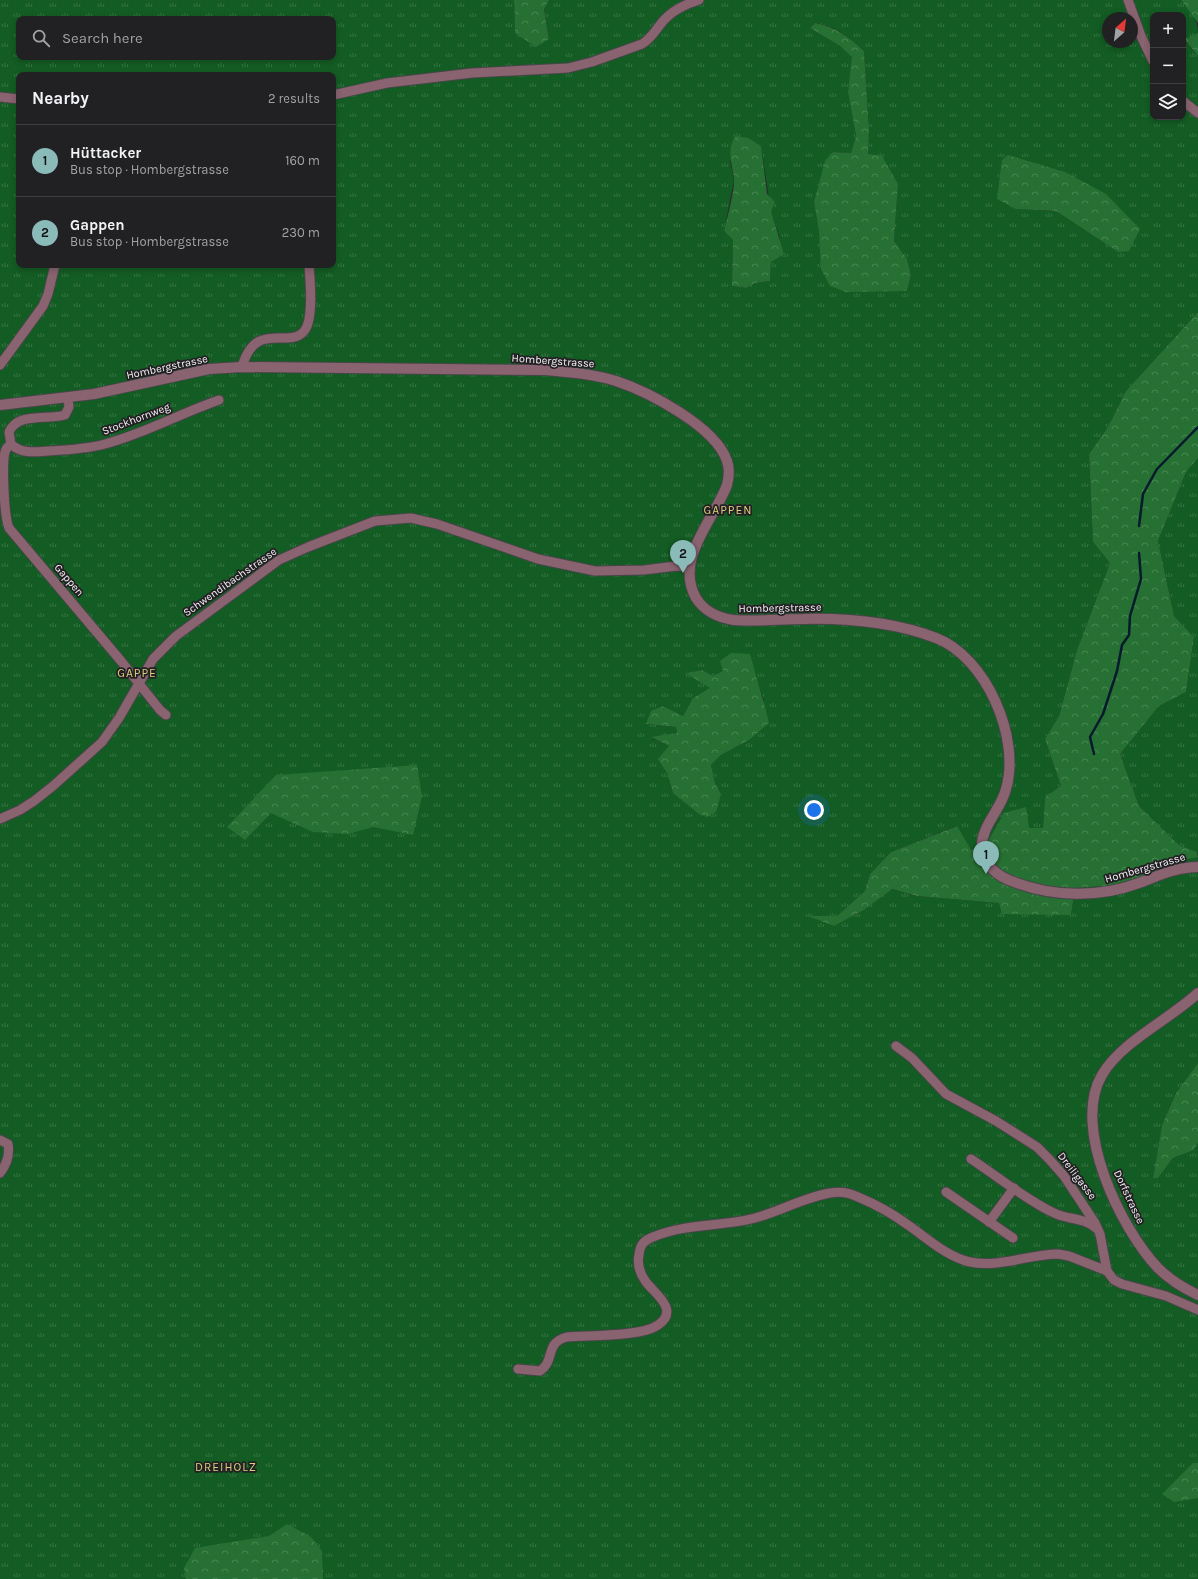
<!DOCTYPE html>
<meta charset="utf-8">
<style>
:root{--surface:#212022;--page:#29282a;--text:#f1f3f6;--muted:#a2a3a5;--line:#3e3e40;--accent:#8bbbb9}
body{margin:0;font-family:Karla,sans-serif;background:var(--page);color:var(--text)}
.controls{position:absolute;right:12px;top:12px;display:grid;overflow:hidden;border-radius:8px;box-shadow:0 2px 6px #0003}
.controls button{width:36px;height:36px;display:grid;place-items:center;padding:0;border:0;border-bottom:1px solid var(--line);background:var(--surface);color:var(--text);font:20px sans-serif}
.compass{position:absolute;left:1102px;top:12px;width:36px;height:36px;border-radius:50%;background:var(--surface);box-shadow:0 2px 6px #0003;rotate:28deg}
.you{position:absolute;left:814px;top:810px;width:14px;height:14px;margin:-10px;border:3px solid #fff;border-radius:50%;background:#1a73e8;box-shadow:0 0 0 6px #1a73e833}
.badge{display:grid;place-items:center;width:26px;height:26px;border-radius:50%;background:var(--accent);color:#111;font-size:13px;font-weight:700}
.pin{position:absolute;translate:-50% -33px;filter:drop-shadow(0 1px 2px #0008)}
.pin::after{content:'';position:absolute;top:21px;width:14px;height:12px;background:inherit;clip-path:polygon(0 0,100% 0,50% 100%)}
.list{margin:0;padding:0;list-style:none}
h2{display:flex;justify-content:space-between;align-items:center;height:52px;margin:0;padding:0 16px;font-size:17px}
h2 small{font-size:13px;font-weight:400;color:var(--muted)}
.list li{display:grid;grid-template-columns:26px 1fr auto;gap:12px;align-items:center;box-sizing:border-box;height:72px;padding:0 16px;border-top:1px solid var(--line)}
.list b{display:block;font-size:15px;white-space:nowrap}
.list p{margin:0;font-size:13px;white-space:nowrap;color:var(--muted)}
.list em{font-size:13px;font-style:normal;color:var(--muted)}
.icon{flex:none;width:22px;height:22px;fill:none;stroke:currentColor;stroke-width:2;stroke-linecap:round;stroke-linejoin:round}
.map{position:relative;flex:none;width:1198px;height:1579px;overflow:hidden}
.search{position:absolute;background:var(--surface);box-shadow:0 2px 6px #0003;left:16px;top:16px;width:320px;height:44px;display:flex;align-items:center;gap:10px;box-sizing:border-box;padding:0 14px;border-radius:8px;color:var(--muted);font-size:15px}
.panel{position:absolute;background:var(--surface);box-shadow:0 2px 6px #0003;left:16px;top:72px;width:320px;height:196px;border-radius:8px}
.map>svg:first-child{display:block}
.grass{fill:url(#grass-tufts);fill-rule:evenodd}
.forest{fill:url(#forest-crowns)}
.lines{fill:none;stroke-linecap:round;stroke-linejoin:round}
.stream{stroke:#061a2e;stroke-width:2.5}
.minor-casing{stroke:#484649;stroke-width:11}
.tertiary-casing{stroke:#484649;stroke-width:12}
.minor{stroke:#89636f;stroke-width:9}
.tertiary{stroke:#89636f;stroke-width:10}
.labels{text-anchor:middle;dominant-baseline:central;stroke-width:3.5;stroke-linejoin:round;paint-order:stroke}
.street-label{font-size:11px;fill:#f5f3f6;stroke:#222023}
.neighbourhood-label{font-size:12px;letter-spacing:1px;fill:#dbce80;stroke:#222023}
</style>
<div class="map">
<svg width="1198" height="1579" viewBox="0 0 1198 1579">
<defs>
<pattern id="grass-tufts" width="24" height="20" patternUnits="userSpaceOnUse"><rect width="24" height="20" fill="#135c23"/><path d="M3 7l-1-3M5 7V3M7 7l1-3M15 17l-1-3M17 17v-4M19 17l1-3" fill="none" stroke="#367444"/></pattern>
<pattern id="forest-crowns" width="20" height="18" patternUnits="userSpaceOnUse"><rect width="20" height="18" fill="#277033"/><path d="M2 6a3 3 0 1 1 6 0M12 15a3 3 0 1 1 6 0" fill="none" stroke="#478551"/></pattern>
</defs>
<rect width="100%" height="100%" fill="#2c2a2d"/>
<g class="grass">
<path d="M 0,0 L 514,0 L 515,33 L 549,38 L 544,8 L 549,0 L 1181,0 C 1190,11 1198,19 1198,33 L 1184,40 L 1198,56 L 1198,312 L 1126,391 L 1108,427 L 1089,454 L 1093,542 L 1110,563 L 1077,650 L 1059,716 L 1045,739 L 1061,786 L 1045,797 L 1043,828 L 1029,828 L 1004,813 L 988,841 L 971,850 L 956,826 L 891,852 L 870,874 L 865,891 L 837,916 L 810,916 L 834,926 L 864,910 L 891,889 L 917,896 L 999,903 L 1071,915 L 1075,888 L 1134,884 L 1172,863 L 1198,857 L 1198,1063 L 1176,1093 L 1162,1125 L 1153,1178 L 1158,1178 L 1173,1158 L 1194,1150 L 1198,1143 L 1198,1579 L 0,1579 ZM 1153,15 L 1183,15 L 1183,117 L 1153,117 ZM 1108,18 L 1132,18 L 1132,42 L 1108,42 ZM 19,19 L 333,19 L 333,57 L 19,57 ZM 815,23 C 835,25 850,38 864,51 L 869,130 L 868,154 L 898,184 L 894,241 L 907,259 L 911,275 L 907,291 L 880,290 L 819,232 L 814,202 L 833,152 L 851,153 L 856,136 L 848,92 L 853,57 L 840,46 L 810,28 ZM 19,75 L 333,75 L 333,265 L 19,265 ZM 761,146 L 771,211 L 780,238 L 771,262 L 770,281 L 755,283 L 746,288 L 732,286 L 733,240 L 724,231 L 734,180 L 730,161 ZM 1106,194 L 1118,252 L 1056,211 L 1016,209 ZM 702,670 L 713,676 L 723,671 L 757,681 L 764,700 L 749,740 L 721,755 L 711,765 L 715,783 L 721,794 L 673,793 L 667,773 L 669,746 L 652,738 L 677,733 L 676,727 L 646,724 L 663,706 L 683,716 L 693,698 L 711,688 L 685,673 Z"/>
<polygon points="1198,458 1198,854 1197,852 1179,845 1139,806 1120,754 1159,706 1186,692 1194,637 1174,616 1158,541 1186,472"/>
</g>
<g class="forest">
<polygon points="514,0 549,0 544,9 549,39 536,47 515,33"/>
<polygon points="1181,0 1198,0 1198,23"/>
<path d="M 815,23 C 835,26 850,38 864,51 L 869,130 L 868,154 L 882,156 L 898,184 L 894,241 L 907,259 L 911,275 L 907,291 L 846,292 L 830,286 L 821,269 L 819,232 L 814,202 L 825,161 L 833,152 L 851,153 L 856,136 L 848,92 L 852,57 L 840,46 L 810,28 Z"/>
<polygon points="1198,33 1198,56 1184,39"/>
<path d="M 736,136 L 748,138 L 761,146 L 767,194 L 775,202 L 771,211 L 784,254 L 771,262 L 770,281 L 755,283 L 746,288 L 732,286 L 733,240 L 724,231 C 727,218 735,191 734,178 C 732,164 726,149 736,136 Z"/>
<polygon points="1008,155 1065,172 1106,194 1140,229 1129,251 1118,252 1056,211 1016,209 997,199 1002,160"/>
<polygon points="1198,312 1198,458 1186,472 1158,541 1174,616 1194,637 1186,692 1159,706 1120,754 1139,806 1179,845 1197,852 1198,857 1172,863 1134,884 1075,888 1071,915 1002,914 999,903 917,896 892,889 864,910 834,926 808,916 837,916 865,891 870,874 891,852 957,826 971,850 988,841 1004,813 1026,807 1029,828 1043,828 1045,797 1061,786 1045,739 1059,716 1077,650 1110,563 1093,542 1089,454 1108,427 1126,391"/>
<path d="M 731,653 L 750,654 C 756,678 764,700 769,723 L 749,740 L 721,755 L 711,765 L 715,783 L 721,794 L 716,812 L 707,817 L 699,814 L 673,793 L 667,773 L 658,759 L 669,746 L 651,737 L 677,733 L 676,727 L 646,724 L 651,711 L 663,706 L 683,716 L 693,698 L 710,688 L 685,673 L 702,670 L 713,676 L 723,671 L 720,661 Z"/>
<polygon points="417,765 422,796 413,835 373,827 348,834 313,832 271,813 245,840 227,827 276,775"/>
<polygon points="1198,1063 1198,1143 1194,1150 1173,1158 1158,1178 1153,1178 1162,1125 1176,1093"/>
<polygon points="1193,1463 1198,1463 1198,1498 1174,1502 1162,1494"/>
<polygon points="287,1524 311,1537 322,1551 323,1579 186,1579 184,1568 195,1548 269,1536"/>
</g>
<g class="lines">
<g class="stream">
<polyline points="1139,526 1143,494 1157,469 1198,427"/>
<polyline points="1094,754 1090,737 1103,714 1117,671 1122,645 1129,635 1130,616 1141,579 1139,553"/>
</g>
<defs>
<g id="minor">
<polyline points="1128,0 1141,36 1153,61"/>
<path d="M 333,95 L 387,83 L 472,73 L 568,68 L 592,62 L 642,44 C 652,38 656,29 664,20 C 673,10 686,4 699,0"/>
<polyline points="0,97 19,99"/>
<polyline points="1183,101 1198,113"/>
<polyline points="0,365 43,306 48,294 55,265"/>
<path d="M 242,367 C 256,318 290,351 305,330 C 314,317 310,280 309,265"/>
<path d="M 68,398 L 69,407 L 65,415 C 47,420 18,412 9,432 L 11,444 C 21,454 35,452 48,451 C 67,450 87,449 105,444 C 144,434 181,413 219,400"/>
<path d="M 11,444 C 8,446 6,448 5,452 C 2,464 4,517 9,528 L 121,661 L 160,710 L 166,715"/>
<polyline points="0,819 20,810 34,801 53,786 102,742 119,718 153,659 176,636 279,560 308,547 375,521 411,518 437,524 538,559 595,571 644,570 676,566 689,567"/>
<polyline points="896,1046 912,1058 946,1094 996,1121 1037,1147 1049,1159 1064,1176 1095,1223 1100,1234 1107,1271 1114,1280 1122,1284 1166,1296 1198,1310"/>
<path d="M 0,1140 L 8,1144 C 10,1155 7,1164 0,1173"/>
<path d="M 971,1159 C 997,1176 1026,1200 1054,1213 C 1068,1220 1083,1217 1096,1228"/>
<polyline points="946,1192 1013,1238"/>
<polyline points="989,1222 1014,1188"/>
<path d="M 518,1369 L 540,1371 C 556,1360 544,1343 567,1337 C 589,1335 641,1337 658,1325 C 680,1310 655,1294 646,1282 C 640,1274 637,1265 639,1255 C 640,1245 643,1241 653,1237 C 686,1223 722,1227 755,1218 C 781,1211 805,1197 830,1193 C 840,1191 850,1193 858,1197 C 875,1204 893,1214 908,1225 C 927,1238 947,1257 970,1262 C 999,1268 1030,1254 1058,1254 L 1069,1256 L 1107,1271"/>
</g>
<g id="tertiary">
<path d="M 0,405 L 94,394 L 209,369 L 242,367 L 545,370 C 569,372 593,374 616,381 C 649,392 716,427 727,461 C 730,469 729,477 727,485 C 714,520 674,559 696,598 C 704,611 719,618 734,620 C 757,622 780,619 803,619 C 847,618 894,622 936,638 C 986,657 1021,738 1006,789 C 1001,810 980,827 982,849 C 984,866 999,877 1014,882 C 1053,897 1099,898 1139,883 C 1158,876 1176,867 1198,867"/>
<path d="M 1198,993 C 1169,1020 1121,1042 1102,1075 C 1071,1127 1121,1229 1158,1268 C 1170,1280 1183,1288 1198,1295"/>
</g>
</defs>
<use href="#minor" class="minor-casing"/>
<use href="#tertiary" class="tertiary-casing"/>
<use href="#minor" class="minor"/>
<use href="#tertiary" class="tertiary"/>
</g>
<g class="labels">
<g class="street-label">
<text transform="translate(553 361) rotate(4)">Hombergstrasse</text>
<text transform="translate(167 367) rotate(-12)">Hombergstrasse</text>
<text transform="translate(136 419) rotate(-21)">Stockhornweg</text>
<text transform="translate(69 580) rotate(49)">Gappen</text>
<text transform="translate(230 582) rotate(-35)">Schwendibachstrasse</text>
<text transform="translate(780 608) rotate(-1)">Hombergstrasse</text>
<text transform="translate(1145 868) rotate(-16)">Hombergstrasse</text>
<text transform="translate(1077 1176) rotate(53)">Dreiligasse</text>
<text transform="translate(1129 1197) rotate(65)">Dorfstrasse</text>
</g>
<g class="neighbourhood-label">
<text x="728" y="510">GAPPEN</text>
<text x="137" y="673">GAPPE</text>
<text x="226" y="1467">DREIHOLZ</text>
</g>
</g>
</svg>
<div class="controls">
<button>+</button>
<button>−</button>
<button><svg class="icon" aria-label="layers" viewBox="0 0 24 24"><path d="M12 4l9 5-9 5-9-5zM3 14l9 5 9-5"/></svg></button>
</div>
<svg class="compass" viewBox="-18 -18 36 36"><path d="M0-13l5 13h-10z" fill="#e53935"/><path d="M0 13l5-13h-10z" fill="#a2a3a5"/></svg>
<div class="you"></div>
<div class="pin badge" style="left:986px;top:874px">1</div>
<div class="pin badge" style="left:683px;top:573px">2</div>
<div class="search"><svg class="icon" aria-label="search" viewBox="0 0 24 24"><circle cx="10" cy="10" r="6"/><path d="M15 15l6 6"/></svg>Search here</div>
<section class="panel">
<h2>Nearby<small>2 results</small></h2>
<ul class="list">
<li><span class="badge">1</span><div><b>Hüttacker</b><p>Bus stop · Hombergstrasse</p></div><em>160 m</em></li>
<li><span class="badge">2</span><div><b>Gappen</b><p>Bus stop · Hombergstrasse</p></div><em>230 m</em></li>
</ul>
</section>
</div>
